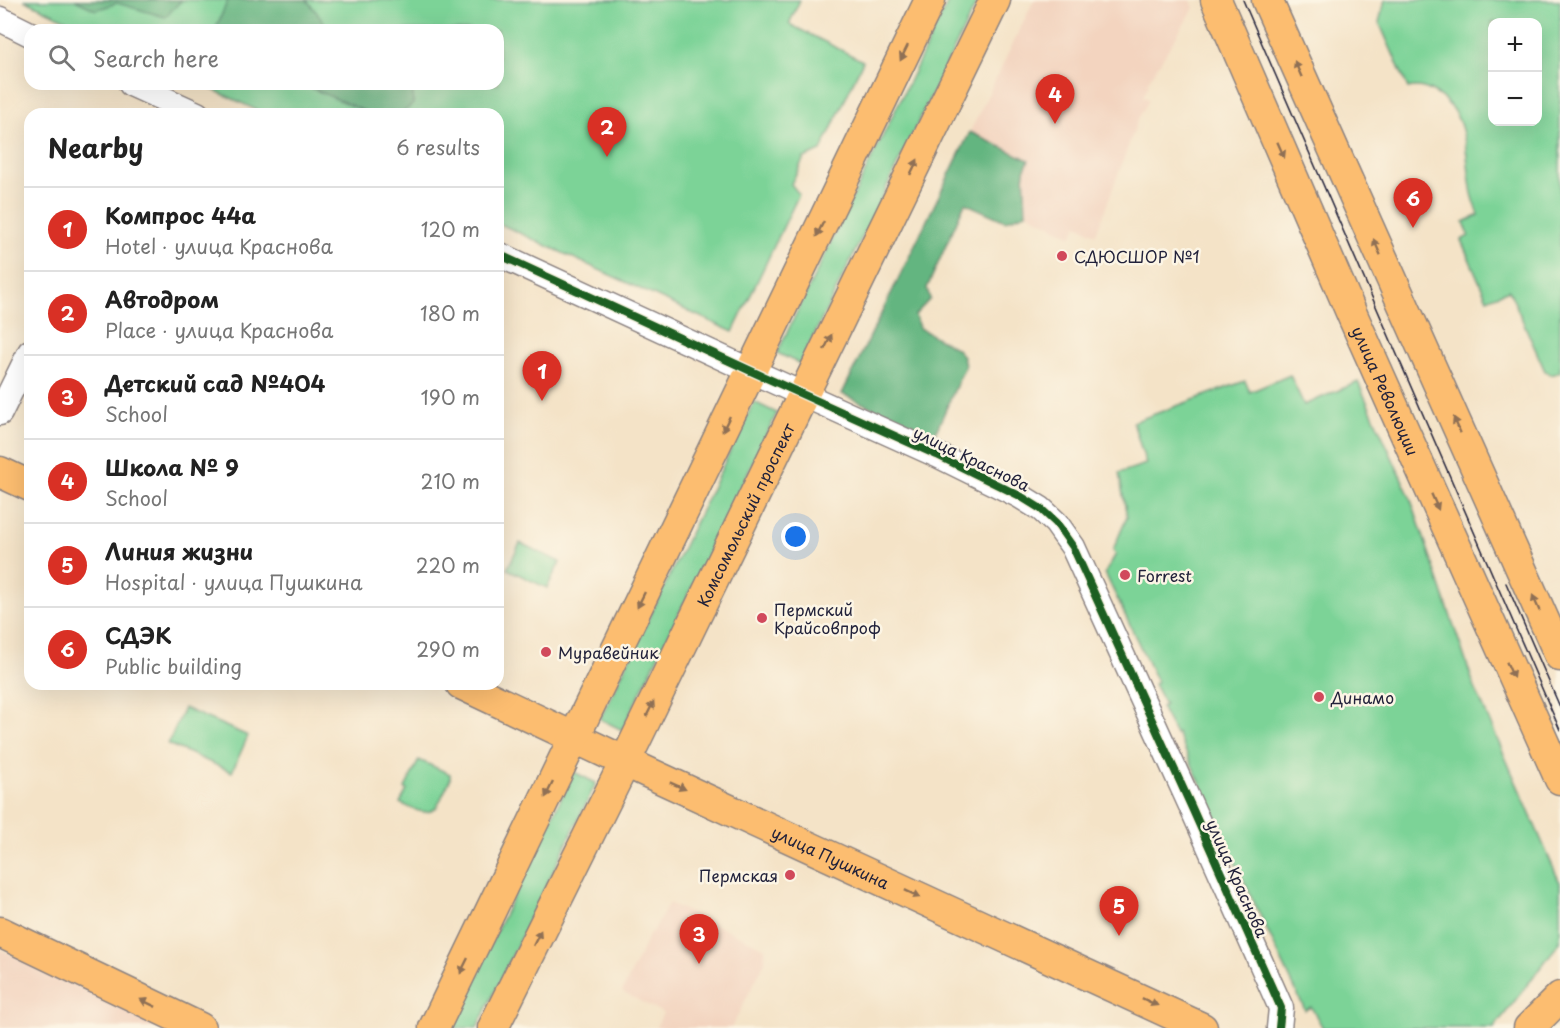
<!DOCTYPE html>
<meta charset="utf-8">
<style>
:root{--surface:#fff;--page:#f2f2f2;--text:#222;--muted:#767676;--line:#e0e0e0;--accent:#d93025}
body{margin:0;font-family:"Playpen Sans",sans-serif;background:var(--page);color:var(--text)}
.controls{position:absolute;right:18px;top:18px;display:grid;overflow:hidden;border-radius:12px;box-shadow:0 6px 24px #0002}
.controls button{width:54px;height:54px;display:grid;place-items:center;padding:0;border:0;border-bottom:2px solid var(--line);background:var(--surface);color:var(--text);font:30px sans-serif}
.you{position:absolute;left:796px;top:537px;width:21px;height:21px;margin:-15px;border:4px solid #fff;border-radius:50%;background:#1a73e8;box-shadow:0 0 0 9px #1a73e833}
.badge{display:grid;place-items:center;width:39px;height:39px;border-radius:50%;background:var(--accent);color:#fff;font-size:20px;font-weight:700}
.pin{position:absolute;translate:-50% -50px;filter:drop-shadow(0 2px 3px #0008)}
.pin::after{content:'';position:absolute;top:32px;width:21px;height:18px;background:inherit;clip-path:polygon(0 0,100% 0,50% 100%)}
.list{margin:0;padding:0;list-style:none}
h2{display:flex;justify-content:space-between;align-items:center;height:78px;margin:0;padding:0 24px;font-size:26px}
h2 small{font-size:20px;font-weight:400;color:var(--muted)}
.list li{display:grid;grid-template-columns:39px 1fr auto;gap:18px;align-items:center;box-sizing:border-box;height:84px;padding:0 24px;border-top:2px solid var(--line)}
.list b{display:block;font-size:22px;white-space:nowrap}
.list p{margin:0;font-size:20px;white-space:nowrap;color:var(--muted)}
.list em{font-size:20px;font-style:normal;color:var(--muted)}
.icon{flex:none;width:33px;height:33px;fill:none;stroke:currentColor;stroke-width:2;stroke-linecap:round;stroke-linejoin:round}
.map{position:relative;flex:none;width:1560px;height:1028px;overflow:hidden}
.search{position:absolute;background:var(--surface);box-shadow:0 6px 24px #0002;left:24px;top:24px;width:480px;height:66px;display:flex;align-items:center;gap:15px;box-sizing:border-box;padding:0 21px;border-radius:18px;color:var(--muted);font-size:22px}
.panel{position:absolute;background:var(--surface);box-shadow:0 6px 24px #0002;left:24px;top:108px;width:480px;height:582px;border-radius:18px}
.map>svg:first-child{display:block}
.built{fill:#f3d4bf}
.green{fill:#7bd397;stroke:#4e7a69;stroke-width:1.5;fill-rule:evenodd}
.forest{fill:#64b580;stroke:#436c5e;stroke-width:1.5}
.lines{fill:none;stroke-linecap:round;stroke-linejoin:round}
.minor-casing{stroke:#8b8281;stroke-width:27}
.major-casing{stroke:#8b8281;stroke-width:33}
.minor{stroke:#fff;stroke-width:24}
.major{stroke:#fcbd6f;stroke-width:30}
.tram{stroke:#22223b;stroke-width:1.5}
.cycleway-casing{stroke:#fcf5e5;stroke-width:11}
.cycleway{stroke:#1b5e20;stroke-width:8}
.oneway{fill:#8f7055}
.poi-dot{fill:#d1495b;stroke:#fcf5e5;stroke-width:2}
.labels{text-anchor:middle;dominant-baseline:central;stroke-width:5;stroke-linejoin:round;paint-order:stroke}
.poi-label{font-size:16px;fill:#22223b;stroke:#fcf5e5;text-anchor:start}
.street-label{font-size:16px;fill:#22223b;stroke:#fcf5e5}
</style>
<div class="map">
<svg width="1560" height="1028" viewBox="0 0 1560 1028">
<rect width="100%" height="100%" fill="#fcf5e5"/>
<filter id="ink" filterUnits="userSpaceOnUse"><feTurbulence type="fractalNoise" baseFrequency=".0167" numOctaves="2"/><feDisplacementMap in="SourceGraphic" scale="12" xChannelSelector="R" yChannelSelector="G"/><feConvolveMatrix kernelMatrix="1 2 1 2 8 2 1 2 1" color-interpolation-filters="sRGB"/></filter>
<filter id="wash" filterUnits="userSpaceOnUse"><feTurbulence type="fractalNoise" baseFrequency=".008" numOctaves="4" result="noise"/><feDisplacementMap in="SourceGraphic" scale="24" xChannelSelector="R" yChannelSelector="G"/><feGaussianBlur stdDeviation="1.35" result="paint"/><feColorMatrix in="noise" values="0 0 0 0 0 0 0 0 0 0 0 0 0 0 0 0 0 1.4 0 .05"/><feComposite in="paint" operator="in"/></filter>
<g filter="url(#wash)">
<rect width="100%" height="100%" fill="#f4e3c7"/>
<g class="built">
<polygon points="1034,0 1191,0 1194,8 1147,83 1149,84 1143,96 1149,100 1139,117 1096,234 1077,225 1072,236 1026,213 1024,171 1028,160 970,132"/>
<polygon points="669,903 765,948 765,962 731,1028 656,1028 663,1013 622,992 651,931 653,932"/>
<polygon points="0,949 169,1028 0,1028"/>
</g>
<g class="green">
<polygon points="24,0 800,0 789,24 863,61 821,151 804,158 791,184 799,194 733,332 498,223 498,114 265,114 201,84 498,84 498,30 87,30"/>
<polygon points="949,0 978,0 800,364 777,353"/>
<path d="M 1385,0 L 1560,0 L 1560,372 L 1552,375 L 1545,371 L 1509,290 L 1487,299 L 1461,240 L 1469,236 L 1464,222 L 1479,215 C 1476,206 1472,197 1471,188 C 1465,152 1469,110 1431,91 C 1423,87 1416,86 1408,88 L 1379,22 ZM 1492,22 L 1538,22 L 1538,122 L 1492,122 Z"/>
<polygon points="1290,375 1304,405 1358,382 1410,497 1475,688 1560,883 1560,942 1494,1028 1323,1028 1311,1007 1305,1010 1201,790 1203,789 1177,733 1175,734 1161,707 1165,705 1154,684 1157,682 1105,573 1116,554 1113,550 1127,517 1119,473 1146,464 1133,422 1245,381 1250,392"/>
<polygon points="754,402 777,413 622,730 600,719"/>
<polygon points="520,543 560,562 547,588 507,569"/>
<polygon points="184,708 248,736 232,772 168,744"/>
<path d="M 419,760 L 450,774 L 450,780 L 437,807 C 426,818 412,808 400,803 L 407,790 L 405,788 Z"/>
<polygon points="574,772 596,783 477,1028 449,1028"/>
</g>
<g class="forest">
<polygon points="75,0 182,0 165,17 117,3 96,10"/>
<polygon points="228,0 307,0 330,30 215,30"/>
<polygon points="302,84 413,84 413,104 401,114 371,114"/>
<polygon points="970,132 1029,160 1024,171 1026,213 1005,221 965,203 927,288 930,299 915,315 919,328 956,348 963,356 965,366 934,436 842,394"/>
</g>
</g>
<g filter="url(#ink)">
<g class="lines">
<defs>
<g id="minor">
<polyline points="0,19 30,34"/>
<polyline points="131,84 197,114"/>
<polyline points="498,254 751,371 937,455 1020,496 1041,509 1056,523 1073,547 1192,808 1281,1008 1279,1028"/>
<polyline points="0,413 30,352"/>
</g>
<g id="major">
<path id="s1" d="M 1216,0 L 1354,319 L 1560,779"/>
<polyline points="1267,0 1560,656"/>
<polyline points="0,472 30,486"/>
<path id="s2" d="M 461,684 L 647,772 L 1202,1028"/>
<polyline points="0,932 200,1028"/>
<polyline points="434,1028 930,0"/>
<path id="s3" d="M 493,1028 L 625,762 L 995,0"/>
<polyline points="1529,1028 1560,997"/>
</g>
</defs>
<use href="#minor" class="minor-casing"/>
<use href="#major" class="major-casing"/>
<use href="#minor" class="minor"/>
<use href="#major" class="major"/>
<g class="tram">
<polyline points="1243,0 1560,730"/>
<polyline points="1506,583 1560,707"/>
</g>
<defs>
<polyline id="cycleway" points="498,254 751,371 937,455 1020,496 1041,509 1056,523 1073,547 1192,808 1281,1008 1279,1028"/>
</defs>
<use href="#cycleway" class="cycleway-casing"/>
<use href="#cycleway" class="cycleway"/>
</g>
<defs><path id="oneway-solid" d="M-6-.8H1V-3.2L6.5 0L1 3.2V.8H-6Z" transform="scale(1.5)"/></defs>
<g class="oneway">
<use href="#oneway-solid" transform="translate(904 53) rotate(116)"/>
<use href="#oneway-solid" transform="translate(1298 69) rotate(-114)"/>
<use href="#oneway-solid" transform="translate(1281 150) rotate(66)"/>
<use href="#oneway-solid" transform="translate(914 167) rotate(-64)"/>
<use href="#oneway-solid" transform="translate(820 229) rotate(116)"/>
<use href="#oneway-solid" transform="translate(1377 247) rotate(-114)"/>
<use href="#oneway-solid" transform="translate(828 342) rotate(-64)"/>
<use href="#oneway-solid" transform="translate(726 424) rotate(116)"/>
<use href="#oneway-solid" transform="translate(1457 425) rotate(-114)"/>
<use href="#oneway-solid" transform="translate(1435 502) rotate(66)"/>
<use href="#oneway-solid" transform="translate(641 600) rotate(116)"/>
<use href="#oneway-solid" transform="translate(1536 603) rotate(-114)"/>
<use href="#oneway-solid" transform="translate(1510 670) rotate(66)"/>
<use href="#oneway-solid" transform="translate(650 709) rotate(-64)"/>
<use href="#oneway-solid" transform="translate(678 786) rotate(24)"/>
<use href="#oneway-solid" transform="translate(549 790) rotate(116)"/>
<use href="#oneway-solid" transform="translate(913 894) rotate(25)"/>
<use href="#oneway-solid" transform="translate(537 938) rotate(-64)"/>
<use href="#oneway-solid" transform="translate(464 966) rotate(116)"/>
<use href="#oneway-solid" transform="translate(1150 1002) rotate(25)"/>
<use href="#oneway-solid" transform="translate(148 1003) rotate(-154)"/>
</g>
</g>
<g class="poi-dot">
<circle cx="1062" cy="256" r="6"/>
<circle cx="1125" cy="575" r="6"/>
<circle cx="762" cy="618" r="6"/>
<circle cx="546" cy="652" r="6"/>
<circle cx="1319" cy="697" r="6"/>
<circle cx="790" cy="875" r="6"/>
</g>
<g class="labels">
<g class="poi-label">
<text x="1074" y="256">СДЮСШОР №1</text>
<text x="1137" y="575">Forrest</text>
<text x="774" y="609">Пермский<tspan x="774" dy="18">Крайсовпроф</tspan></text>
<text x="558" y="652">Муравейник</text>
<text x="1331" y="697">Динамо</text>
<text x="778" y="875" text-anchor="end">Пермская</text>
</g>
<g class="street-label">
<text stroke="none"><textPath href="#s1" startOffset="426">улица Революции</textPath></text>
<text transform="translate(972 458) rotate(26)">улица Краснова</text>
<text stroke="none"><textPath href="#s3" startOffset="572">Комсомольский проспект</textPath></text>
<text stroke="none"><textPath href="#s2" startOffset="408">улица Пушкина</textPath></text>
<text transform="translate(1238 878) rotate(66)">улица Краснова</text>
</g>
</g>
</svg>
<div class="controls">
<button>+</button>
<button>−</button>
</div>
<div class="you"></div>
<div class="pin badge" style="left:542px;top:401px">1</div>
<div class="pin badge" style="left:607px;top:157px">2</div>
<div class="pin badge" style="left:699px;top:964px">3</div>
<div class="pin badge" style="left:1055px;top:124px">4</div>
<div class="pin badge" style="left:1119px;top:936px">5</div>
<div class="pin badge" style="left:1413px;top:228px">6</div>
<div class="search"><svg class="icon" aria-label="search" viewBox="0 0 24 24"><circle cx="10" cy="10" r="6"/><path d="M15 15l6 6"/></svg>Search here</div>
<section class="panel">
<h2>Nearby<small>6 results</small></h2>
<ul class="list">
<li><span class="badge">1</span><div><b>Компрос 44а</b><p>Hotel · улица Краснова</p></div><em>120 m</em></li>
<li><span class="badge">2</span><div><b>Автодром</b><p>Place · улица Краснова</p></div><em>180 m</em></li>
<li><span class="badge">3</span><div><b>Детский сад №404</b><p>School</p></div><em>190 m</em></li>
<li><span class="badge">4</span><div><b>Школа № 9</b><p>School</p></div><em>210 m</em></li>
<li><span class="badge">5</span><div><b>Линия жизни</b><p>Hospital · улица Пушкина</p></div><em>220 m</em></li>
<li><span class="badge">6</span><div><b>СДЭК</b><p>Public building</p></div><em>290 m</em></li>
</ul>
</section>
</div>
